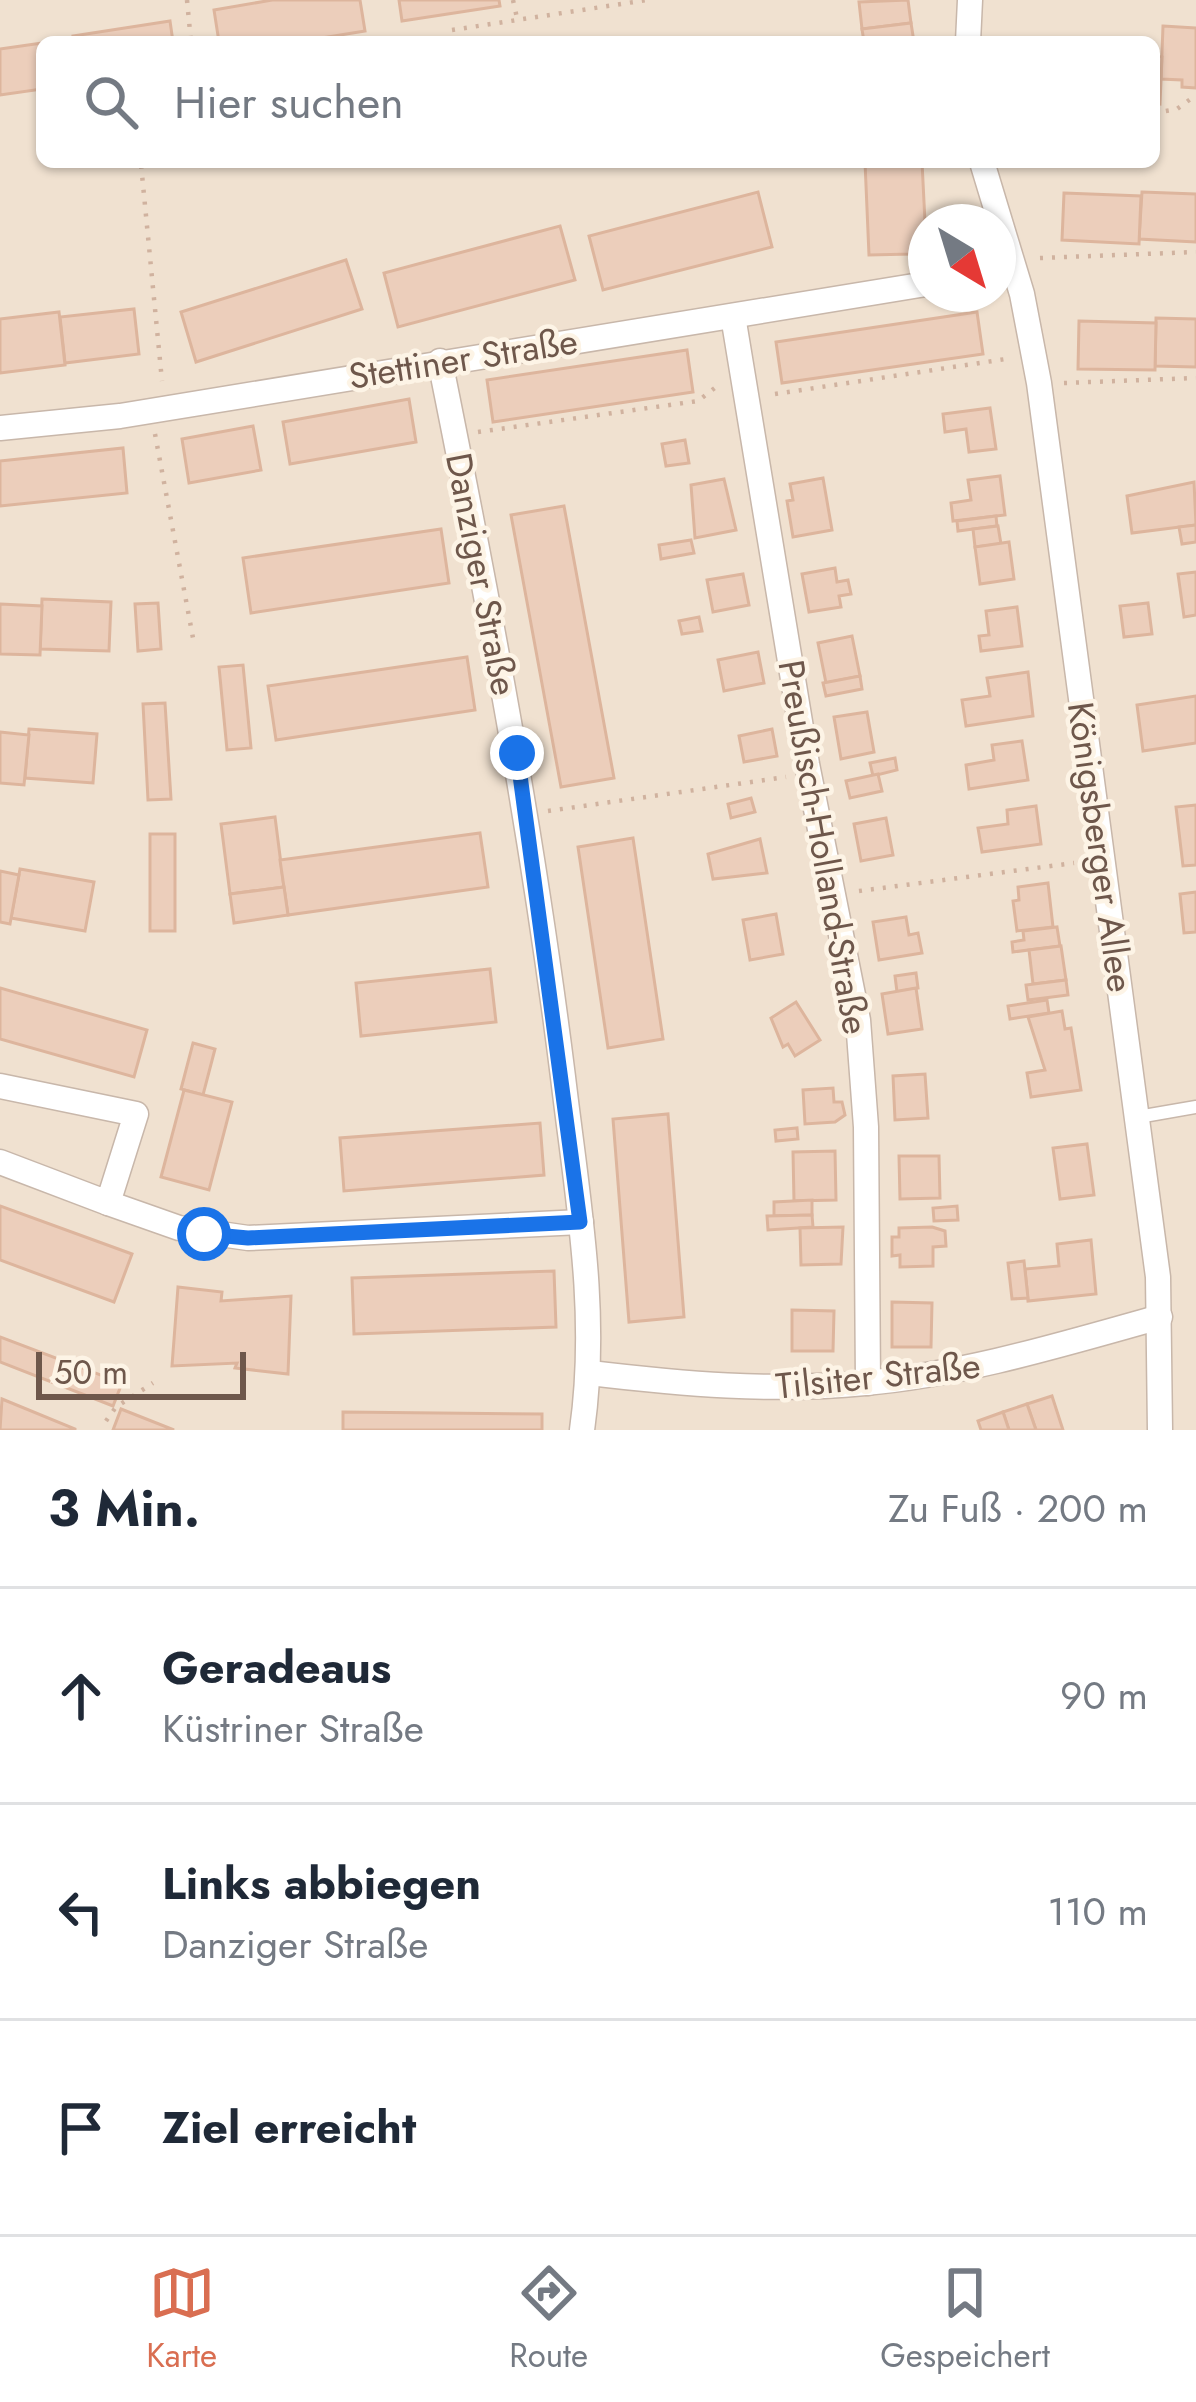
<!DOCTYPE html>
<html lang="de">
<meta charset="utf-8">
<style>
:root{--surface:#fff;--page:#f6f6f7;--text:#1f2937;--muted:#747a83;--line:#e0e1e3;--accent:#d96e51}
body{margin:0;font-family:Jost,sans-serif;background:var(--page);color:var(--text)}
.compass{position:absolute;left:908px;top:204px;width:108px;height:108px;border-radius:50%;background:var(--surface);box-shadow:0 3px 9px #0004;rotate:142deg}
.scale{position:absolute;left:36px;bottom:30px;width:210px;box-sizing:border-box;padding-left:12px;border:6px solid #6e574b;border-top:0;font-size:33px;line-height:42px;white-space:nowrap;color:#6e574b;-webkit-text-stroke:9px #fdf4e6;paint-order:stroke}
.stop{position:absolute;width:36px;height:36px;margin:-27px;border:9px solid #1a73e8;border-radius:50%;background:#fff}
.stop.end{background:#1a73e8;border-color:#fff;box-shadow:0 3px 12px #0008}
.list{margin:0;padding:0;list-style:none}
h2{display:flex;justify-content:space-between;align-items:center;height:156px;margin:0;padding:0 48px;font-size:51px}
h2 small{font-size:39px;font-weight:400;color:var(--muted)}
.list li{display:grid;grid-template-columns:78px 1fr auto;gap:36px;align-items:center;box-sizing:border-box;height:216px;padding:0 48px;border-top:3px solid var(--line)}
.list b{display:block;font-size:45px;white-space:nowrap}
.list p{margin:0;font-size:39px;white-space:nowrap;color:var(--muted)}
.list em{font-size:39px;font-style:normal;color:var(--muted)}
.icon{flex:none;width:66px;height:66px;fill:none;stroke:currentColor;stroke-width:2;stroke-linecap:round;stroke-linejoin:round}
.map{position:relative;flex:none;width:1196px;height:1430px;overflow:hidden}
.search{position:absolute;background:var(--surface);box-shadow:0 3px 9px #0004;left:36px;right:36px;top:36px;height:132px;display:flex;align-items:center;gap:30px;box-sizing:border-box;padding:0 42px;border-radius:18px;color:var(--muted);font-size:45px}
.sheet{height:804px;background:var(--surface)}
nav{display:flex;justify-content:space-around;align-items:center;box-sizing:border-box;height:168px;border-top:3px solid var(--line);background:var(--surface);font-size:33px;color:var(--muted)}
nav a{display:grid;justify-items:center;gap:6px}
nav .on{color:var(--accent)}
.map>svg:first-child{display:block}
.residential{fill:#f0e1d0;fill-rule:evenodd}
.building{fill:#eccebb;stroke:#ddb59d;stroke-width:3}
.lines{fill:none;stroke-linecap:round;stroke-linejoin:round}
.service-casing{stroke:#c8b7aa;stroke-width:15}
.minor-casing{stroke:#c8b7aa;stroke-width:27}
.path{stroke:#d0b29f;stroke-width:4.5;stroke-dasharray:3 9;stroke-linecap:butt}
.service{stroke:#fff;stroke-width:12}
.minor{stroke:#fff;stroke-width:24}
.route{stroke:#1a73e8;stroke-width:15}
.labels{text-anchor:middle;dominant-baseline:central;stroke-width:9;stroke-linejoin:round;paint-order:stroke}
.street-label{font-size:36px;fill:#6e574b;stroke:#fdf4e6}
</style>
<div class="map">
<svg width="1196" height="1430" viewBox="0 0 1196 1430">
<rect width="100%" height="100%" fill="#f9f0e1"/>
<path class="residential" d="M 0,0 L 1196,0 L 1196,1430 L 0,1430 ZM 42,42 L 1154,42 L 1154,162 L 42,162 ZM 926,222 L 998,222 L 998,294 L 926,294 Z"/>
<g class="building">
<polygon points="272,0 360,0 365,31 297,42 219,42 214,10"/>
<polygon points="399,0 499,0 500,6 402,21"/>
<polygon points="908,0 911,23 862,29 859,2"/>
<polygon points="170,21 173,42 74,42 73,36"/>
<polygon points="911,23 914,42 864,42 862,29"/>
<polygon points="1163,26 1196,28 1196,88 1182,87 1182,80 1161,79"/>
<polygon points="42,43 42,89 0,95 0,49"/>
<polygon points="1154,56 1162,57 1160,104 1154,103"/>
<polygon points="865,162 922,162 926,242 912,254 869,255"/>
<polygon points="758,192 772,247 603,290 589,236"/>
<polygon points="1142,192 1196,194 1196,242 1139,239"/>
<polygon points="1064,193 1141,196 1139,244 1062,240"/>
<polygon points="560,226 575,280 398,327 384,273"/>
<polygon points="346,260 362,309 196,362 181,312"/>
<polygon points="134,309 139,354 65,363 60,317"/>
<polygon points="59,312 65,365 0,373 0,319"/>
<polygon points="977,312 983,354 782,383 776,342"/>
<polygon points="1156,318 1196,319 1196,367 1155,366"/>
<polygon points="1079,321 1156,323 1155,370 1078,369"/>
<polygon points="687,350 693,392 493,422 487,380"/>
<polygon points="409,399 416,442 290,464 283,422"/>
<polygon points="990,408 996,449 969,452 966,429 945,432 943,414"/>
<polygon points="253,426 261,470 189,483 182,439"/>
<polygon points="685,440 689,463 666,466 662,444"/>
<polygon points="123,448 127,493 0,506 0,461"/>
<polygon points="1000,476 1005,515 953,521 951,503 971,500 968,480"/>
<polygon points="823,478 832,530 793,537 787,501 793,500 790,484"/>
<polygon points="724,479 736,530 695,538 691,485"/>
<polygon points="1194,482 1196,525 1132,533 1127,496"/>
<polygon points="564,506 614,778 561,787 511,515"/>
<polygon points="996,516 997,526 958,531 957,521"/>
<polygon points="1196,525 1196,542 1182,544 1179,527"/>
<polygon points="998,526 1001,544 975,547 973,529"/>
<polygon points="441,529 449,583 251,613 243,558"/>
<polygon points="691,540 694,553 661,559 659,545"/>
<polygon points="1009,542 1014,579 980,584 975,547"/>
<polygon points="835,568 837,582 848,580 851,594 839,596 841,607 809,612 802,574"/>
<polygon points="1196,572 1196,615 1184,617 1178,574"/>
<polygon points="743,574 749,605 713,612 707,580"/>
<polygon points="42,599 111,602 109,651 40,649"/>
<polygon points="158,603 161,649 138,651 135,604"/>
<polygon points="1148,603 1152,634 1124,637 1120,606"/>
<polygon points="0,604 42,606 40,655 0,654"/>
<polygon points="1017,607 1022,646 981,651 979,636 989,635 986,611"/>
<polygon points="699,617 702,631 682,634 679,621"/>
<polygon points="852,636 860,676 826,683 818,643"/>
<polygon points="758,652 764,683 724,691 718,660"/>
<polygon points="467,657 475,710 276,740 268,686"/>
<polygon points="243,665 251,748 227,750 219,667"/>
<polygon points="1028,672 1033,716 966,726 962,700 990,696 987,678"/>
<polygon points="860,676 862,689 826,696 823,683"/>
<polygon points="1196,696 1196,743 1143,751 1137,705"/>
<polygon points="165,703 171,799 148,800 143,704"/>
<polygon points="867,712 874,752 841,759 834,717"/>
<polygon points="29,729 97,734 93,783 25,778"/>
<polygon points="772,729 777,756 744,762 739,736"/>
<polygon points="0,732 29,735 24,785 0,783"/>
<polygon points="1022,741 1028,780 969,789 966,765 994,760 992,745"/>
<polygon points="895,758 897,770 873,776 870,763"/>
<polygon points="878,774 882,791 850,798 846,781"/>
<polygon points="751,798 755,812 731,818 728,804"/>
<polygon points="1196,805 1196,865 1183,866 1176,807"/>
<polygon points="1036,806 1041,844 982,852 978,828 1008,824 1007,810"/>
<polygon points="275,817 284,887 230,894 221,824"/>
<polygon points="886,818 893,855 861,861 854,824"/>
<polygon points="480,833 488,887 288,915 280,860"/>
<rect x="150" y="834" width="25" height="97"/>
<polygon points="633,838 663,1039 608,1048 578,847"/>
<polygon points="760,839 767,873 713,879 708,854"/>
<polygon points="20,869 94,882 85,931 11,918"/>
<polygon points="0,871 19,875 10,924 0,922"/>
<polygon points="1048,883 1053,927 1017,931 1013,901 1019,900 1018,887"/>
<polygon points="284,887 288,915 234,923 230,894"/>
<polygon points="1196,892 1196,932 1184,933 1180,894"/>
<polygon points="776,914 783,954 750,960 743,920"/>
<polygon points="906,917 909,935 918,933 922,953 879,960 873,922"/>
<polygon points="1057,927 1060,946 1013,952 1012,942 1024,940 1023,931"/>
<polygon points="1061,946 1066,980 1033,984 1029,950"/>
<polygon points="490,969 496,1022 361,1036 356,983"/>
<polygon points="916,973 918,988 897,992 895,976"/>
<polygon points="1066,980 1068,995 1028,1000 1026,985"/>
<polygon points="0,988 147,1030 134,1077 0,1039"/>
<polygon points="916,988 922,1029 888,1034 882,994"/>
<polygon points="1047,1000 1049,1013 1010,1019 1008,1006"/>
<polygon points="796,1002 820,1040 795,1056 788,1044 783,1047 771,1018"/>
<polygon points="1062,1011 1065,1029 1071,1028 1081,1090 1031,1097 1027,1073 1045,1070 1028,1017"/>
<polygon points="193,1043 215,1049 203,1095 181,1089"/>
<polygon points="925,1074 928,1118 895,1120 893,1076"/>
<polygon points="833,1088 834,1102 842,1102 845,1115 835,1122 805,1124 803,1090"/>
<polygon points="184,1090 232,1102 209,1190 161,1177"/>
<polygon points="668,1114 684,1317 629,1322 613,1119"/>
<polygon points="540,1123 544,1175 344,1191 340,1138"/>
<polygon points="797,1128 798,1139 776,1141 775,1130"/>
<polygon points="1087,1144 1094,1195 1060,1199 1053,1148"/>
<polygon points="835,1151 836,1200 794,1201 793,1152"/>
<polygon points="899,1156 939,1156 940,1198 900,1199"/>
<polygon points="812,1200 812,1215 774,1216 774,1202"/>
<polygon points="0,1206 132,1254 114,1302 0,1260"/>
<polygon points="957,1206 958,1220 934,1221 933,1208"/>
<polygon points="812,1215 813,1227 768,1230 767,1216"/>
<polygon points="843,1227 841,1264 801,1265 800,1228"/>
<polygon points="932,1227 945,1231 946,1246 933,1247 933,1266 900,1267 900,1255 892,1256 892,1237 899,1237 899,1228"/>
<polygon points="1091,1240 1096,1294 1028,1301 1025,1269 1059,1266 1057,1244"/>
<polygon points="1024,1261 1028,1298 1012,1299 1008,1263"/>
<polygon points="554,1271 556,1327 354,1334 352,1278"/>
<polygon points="178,1287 222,1292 221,1301 291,1296 288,1374 235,1368 237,1363 172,1366"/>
<polygon points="892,1302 932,1303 931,1347 892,1347"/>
<polygon points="792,1310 834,1311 833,1351 792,1351"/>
<polygon points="0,1337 122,1383 113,1406 0,1362"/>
<polygon points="1052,1396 1063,1430 1036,1430 1027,1404"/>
<polygon points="2,1399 75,1429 75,1430 0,1430"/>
<polygon points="1027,1404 1036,1430 1009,1430 1003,1412"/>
<polygon points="121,1409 174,1430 113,1430"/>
<polygon points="343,1412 542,1414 542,1430 343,1430"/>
<polygon points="1003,1412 1009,1430 981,1430 978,1421"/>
</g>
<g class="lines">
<defs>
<polyline id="service" points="1138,1117 1196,1107"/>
<g id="minor">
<polyline points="968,42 970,0"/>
<polyline points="982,162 1022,294 1039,383 1158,1277 1160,1430"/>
<polyline points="733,316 807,764 858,1020 866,1127 868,1383"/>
<path d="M 440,361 C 488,599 533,836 563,1077 C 577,1196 599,1311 582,1430"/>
<polyline points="0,428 120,416 926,284"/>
<polyline points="0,1086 136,1114 108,1203 0,1162"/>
<polyline points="108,1203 179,1228 248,1238 581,1222"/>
<path d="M 590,1373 C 682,1384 772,1392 865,1383 C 966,1374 1063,1344 1160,1317"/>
</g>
</defs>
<use href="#service" class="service-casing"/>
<use href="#minor" class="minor-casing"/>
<g class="path">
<polyline points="187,0 191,42"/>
<polyline points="513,0 517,18"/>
<polyline points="452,30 647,0"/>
<polyline points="1154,113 1177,109 1196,95"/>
<polyline points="151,162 141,164 162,381"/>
<polyline points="1040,258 1196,252"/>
<polyline points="1064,383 1196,378"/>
<polyline points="775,394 1006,359"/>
<polyline points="478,432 698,401 716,387"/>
<polyline points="155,434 193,638"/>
<polyline points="548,811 786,777"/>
<polyline points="859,891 1074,863"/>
<polyline points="106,1421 116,1407 153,1383"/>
</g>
<use href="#service" class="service"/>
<use href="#minor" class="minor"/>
</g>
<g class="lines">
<polyline class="route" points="204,1234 248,1238 580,1222 517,753"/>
</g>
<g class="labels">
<g class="street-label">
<text transform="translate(463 358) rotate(-9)">Stettiner Straße</text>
<text transform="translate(482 574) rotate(79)">Danziger Straße</text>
<text transform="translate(824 847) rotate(80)">Preußisch-Holland-Straße</text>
<text transform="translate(1101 847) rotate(82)">Königsberger Allee</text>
<text transform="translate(878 1375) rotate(-6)">Tilsiter Straße</text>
</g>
</g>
</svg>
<svg class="compass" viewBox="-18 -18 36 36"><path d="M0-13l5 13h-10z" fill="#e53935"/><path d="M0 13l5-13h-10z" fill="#747a83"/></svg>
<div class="scale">50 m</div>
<div class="stop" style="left:204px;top:1234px"></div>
<div class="stop end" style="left:517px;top:753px"></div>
<div class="search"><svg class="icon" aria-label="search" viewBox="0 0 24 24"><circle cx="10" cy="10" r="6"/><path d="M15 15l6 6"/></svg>Hier suchen</div>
</div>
<section class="sheet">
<h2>3 Min.<small>Zu Fuß · 200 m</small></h2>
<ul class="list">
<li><svg class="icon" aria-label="ahead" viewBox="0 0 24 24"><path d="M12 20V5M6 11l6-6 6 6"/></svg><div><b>Geradeaus</b><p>Küstriner Straße</p></div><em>90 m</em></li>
<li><svg class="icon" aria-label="left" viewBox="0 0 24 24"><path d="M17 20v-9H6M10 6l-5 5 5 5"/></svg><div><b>Links abbiegen</b><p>Danziger Straße</p></div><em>110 m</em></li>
<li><svg class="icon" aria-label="arrive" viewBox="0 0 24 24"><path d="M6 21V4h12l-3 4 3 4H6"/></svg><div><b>Ziel erreicht</b></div></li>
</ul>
</section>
<nav>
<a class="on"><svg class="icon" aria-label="map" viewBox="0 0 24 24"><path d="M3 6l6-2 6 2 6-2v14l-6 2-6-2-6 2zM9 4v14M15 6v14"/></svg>Karte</a>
<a><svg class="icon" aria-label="directions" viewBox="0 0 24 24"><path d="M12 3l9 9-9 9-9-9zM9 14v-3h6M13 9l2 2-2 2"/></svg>Route</a>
<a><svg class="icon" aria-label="saved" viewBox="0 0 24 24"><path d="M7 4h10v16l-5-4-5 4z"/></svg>Gespeichert</a>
</nav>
